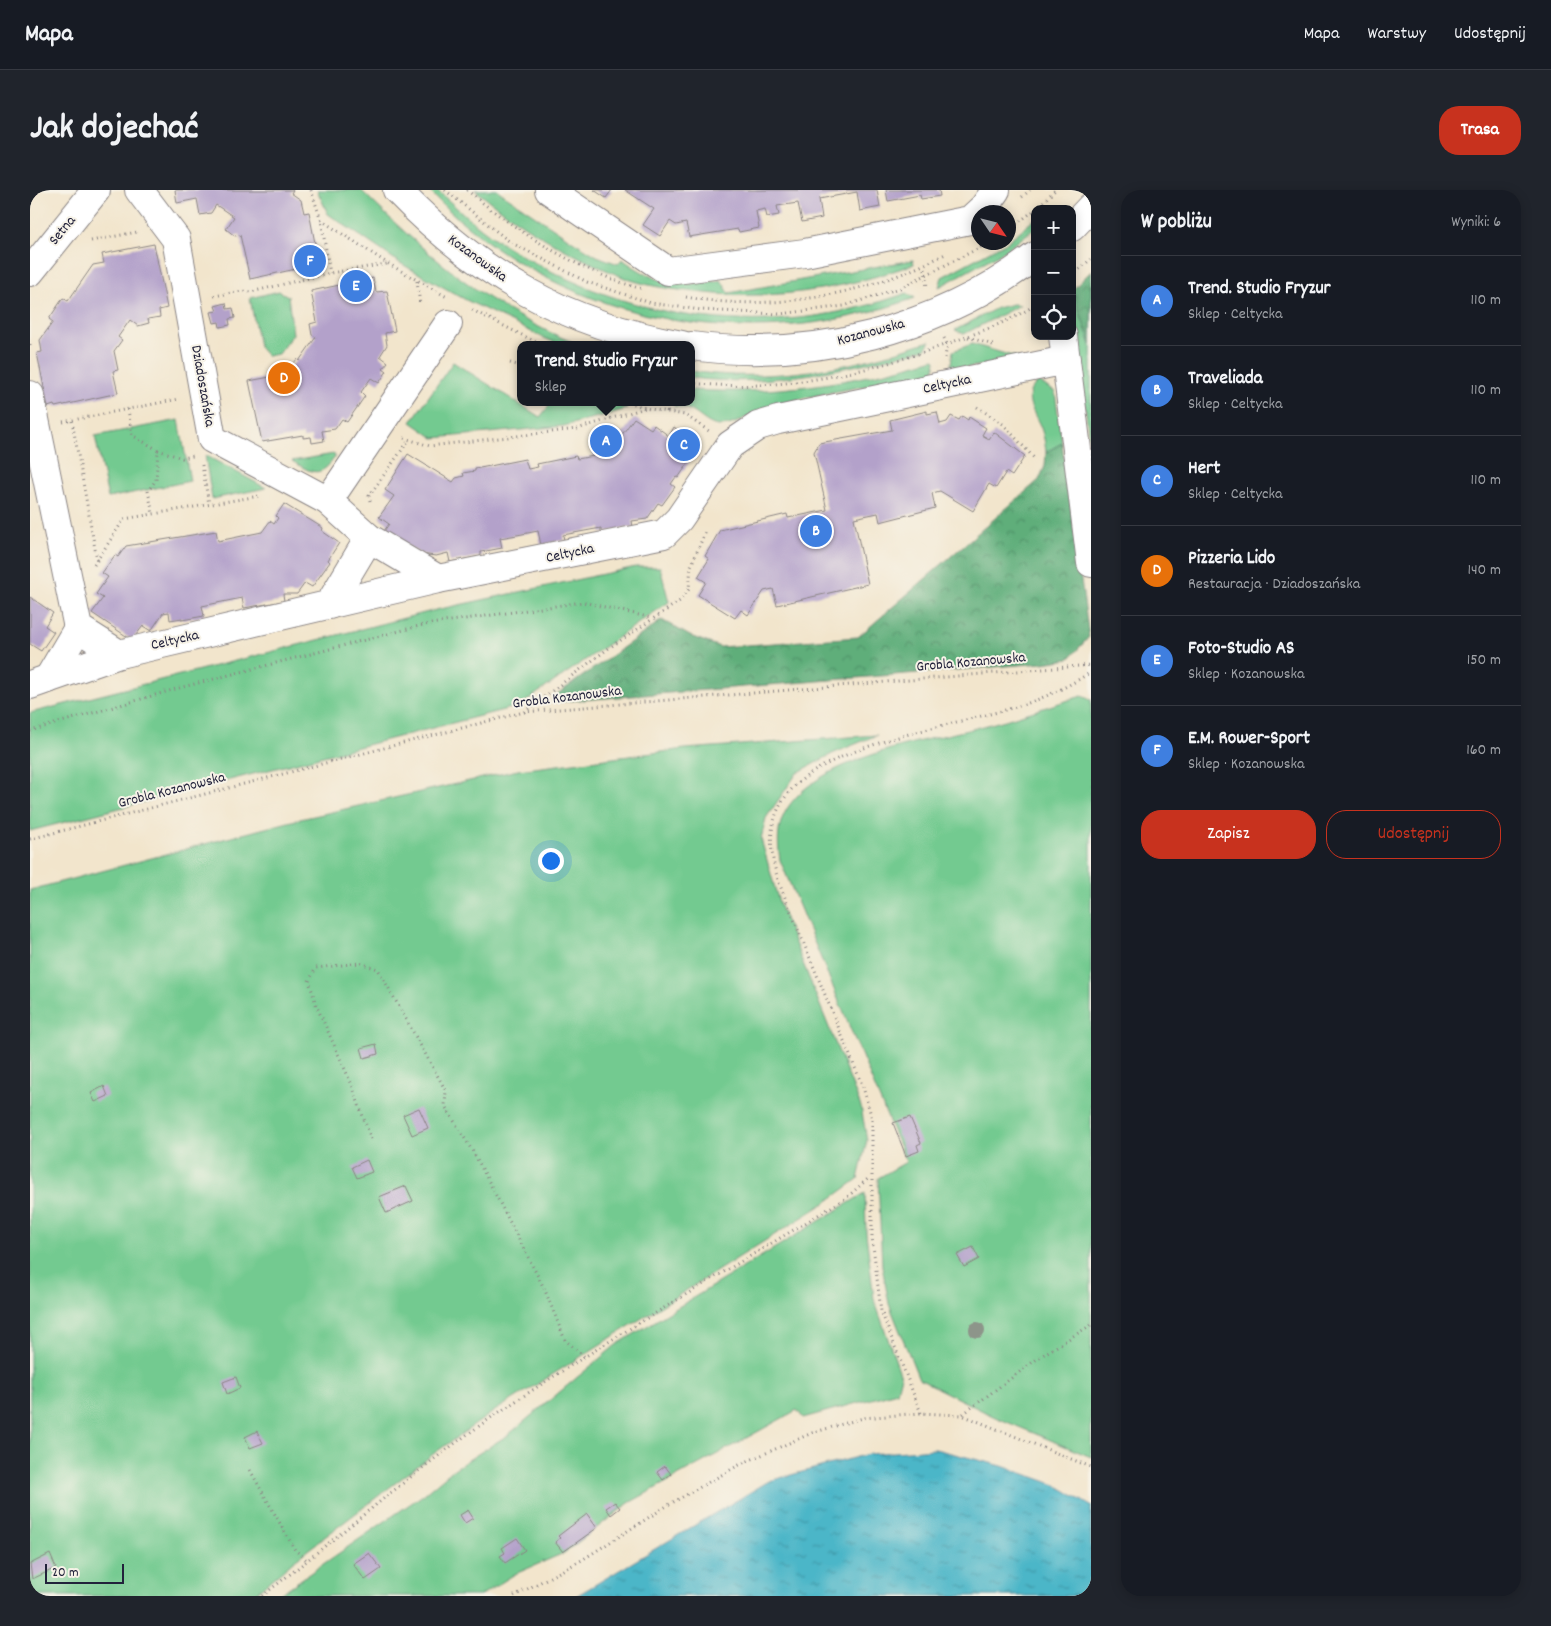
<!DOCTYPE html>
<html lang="pl">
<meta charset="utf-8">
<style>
:root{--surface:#171b24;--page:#20242c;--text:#f1f3f6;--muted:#9ea1a6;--line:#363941;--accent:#c8321e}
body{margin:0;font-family:Dekko,sans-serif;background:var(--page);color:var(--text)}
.controls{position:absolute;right:15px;top:15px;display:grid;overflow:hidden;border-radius:10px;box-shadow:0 2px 12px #0003}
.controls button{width:45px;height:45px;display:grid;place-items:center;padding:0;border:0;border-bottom:1px solid var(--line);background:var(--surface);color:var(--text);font:25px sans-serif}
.compass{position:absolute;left:941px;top:15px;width:45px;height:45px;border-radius:50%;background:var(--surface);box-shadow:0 2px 12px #0003;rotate:125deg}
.scale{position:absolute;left:15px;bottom:12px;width:79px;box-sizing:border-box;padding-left:5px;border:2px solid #22223b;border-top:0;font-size:14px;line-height:18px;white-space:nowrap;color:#22223b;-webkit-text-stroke:4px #f7f3e8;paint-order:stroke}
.you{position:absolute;left:520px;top:670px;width:18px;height:18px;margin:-12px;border:4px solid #fff;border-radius:50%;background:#1a73e8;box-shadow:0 0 0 8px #1a73e833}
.badge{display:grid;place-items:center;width:32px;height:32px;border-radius:50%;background:var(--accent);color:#fff;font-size:16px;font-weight:700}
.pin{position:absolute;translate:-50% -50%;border:2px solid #fff;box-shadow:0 1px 5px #0006}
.popup{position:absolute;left:487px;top:151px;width:178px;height:65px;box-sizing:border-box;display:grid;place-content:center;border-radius:10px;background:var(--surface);filter:drop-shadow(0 1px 4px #0005);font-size:16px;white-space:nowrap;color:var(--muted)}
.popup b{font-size:19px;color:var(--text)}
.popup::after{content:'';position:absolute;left:50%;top:100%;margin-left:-10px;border:10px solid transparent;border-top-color:var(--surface)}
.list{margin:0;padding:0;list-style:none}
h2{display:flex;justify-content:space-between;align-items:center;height:65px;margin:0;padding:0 20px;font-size:21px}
h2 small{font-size:16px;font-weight:400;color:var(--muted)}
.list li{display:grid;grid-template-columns:32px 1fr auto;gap:15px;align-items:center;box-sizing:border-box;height:90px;padding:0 20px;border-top:1px solid var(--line)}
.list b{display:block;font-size:19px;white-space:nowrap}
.list p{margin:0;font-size:16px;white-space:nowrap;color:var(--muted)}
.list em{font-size:16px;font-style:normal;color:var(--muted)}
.actions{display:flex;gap:10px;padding:15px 20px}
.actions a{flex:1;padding:11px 0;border:1px solid var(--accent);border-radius:20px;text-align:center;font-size:18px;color:var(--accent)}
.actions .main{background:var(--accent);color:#fff}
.icon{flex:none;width:28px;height:28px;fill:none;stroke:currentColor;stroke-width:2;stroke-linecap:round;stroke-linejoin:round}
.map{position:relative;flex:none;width:1061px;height:1406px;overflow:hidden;border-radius:20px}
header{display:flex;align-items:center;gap:30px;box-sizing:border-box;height:70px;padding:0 25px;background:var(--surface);border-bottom:1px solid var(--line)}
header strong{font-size:24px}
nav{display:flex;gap:28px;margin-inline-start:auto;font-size:18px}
.intro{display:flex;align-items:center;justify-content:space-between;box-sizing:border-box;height:120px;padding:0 30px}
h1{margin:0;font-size:35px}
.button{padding:12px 22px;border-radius:20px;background:var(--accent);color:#fff;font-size:18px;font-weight:700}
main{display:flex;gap:30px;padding:0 30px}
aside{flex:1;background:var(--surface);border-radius:20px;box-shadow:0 2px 12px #0003}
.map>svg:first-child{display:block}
.green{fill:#73ca90;stroke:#4a7666}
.forest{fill:url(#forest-crowns);stroke:#40685a}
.water{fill:url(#water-ripples);stroke:#366c82}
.building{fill:#b3a1ca}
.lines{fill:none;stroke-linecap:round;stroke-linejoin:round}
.minor-casing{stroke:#8a8484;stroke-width:30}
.path{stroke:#8a8484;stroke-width:3;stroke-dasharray:1 4;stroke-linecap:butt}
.minor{stroke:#fff;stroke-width:28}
.tree{fill:#8d958a}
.labels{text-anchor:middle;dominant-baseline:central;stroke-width:4;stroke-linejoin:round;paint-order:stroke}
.street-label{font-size:15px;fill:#22223b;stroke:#f7f3e8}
</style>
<header>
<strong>Mapa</strong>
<nav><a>Mapa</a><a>Warstwy</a><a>Udostępnij</a></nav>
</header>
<div class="intro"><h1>Jak dojechać</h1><a class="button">Trasa</a></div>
<main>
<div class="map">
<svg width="1061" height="1406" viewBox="0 0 1061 1406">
<defs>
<pattern id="forest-crowns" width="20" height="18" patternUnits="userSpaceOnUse" patternTransform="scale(1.25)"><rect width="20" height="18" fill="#5eae7a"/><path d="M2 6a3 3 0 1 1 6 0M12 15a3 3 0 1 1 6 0" fill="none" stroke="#4d8d65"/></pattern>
<pattern id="water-ripples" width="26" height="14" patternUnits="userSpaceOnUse" patternTransform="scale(1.25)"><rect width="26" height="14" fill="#4bb6c8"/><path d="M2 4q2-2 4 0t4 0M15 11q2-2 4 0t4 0" fill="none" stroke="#3e94a4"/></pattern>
</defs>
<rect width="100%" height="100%" fill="#f7f3e8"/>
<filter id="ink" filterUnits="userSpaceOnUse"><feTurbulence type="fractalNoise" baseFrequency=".02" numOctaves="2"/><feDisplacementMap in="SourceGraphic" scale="10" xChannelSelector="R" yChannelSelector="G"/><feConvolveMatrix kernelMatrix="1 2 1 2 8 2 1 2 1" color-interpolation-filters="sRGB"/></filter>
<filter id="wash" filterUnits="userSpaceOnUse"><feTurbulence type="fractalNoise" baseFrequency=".0096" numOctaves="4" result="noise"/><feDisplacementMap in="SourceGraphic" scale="20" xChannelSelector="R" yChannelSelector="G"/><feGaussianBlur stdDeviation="1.12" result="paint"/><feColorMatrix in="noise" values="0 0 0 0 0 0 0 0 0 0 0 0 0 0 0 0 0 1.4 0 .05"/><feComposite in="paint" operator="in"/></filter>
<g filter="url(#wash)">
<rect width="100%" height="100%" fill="#f2e5cc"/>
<g class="green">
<path d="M 287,0 L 331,0 C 396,65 463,122 550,155 L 531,155 L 514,148 L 436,110 L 370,73 L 298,24 Z"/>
<path d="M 398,0 L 407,0 C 430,21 454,43 481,59 C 604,134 741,152 877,103 L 885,108 C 714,170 526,132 398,0 Z"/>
<path d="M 445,0 L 467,0 L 544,52 L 567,66 L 588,74 L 592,69 C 629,95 647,98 691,90 L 699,103 L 883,70 L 884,74 C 810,101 736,112 658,101 C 637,99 614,95 595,88 C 540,66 490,36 445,0 Z"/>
<polygon points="1005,29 1005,38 978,59 909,97 912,87 975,53 978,52 979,50"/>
<polygon points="1061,81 1061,267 1042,100"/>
<polygon points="249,101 258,106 263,144 248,164 237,166 229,157 220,108"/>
<polygon points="983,114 990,115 934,144 925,140 967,118"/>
<path d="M 900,151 L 895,159 C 818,178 741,198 661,188 L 661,181 C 718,190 782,184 837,170 C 858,165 879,157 900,151 Z"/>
<polygon points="942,154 989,168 988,170 920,180 923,161"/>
<path d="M 904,169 L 906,170 L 904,184 C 849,194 792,202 738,217 C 721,221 710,235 692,236 C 674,237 668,217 644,216 L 645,212 L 661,212 L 661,200 C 744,205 824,193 904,169 Z"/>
<polygon points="423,172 510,227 522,212 581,212 597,219 534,236 404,248 381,232"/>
<path d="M 1009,192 L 1025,202 L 1032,253 L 1016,262 C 1015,254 1014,246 1011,238 C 1005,223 989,204 1009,192 Z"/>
<polygon points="149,230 160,291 78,308 65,246"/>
<path d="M 304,264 L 305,267 C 290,289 282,283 262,271 Z"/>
<polygon points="175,265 236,298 182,309"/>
<polygon points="606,377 630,377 639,412 489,516 0,641 0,523 410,419"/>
<path d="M 1052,506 L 1061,510 L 1061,1267 L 965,1227 L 889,1189 L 859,1114 L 852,1076 L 848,988 L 876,972 L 750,670 C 748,656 747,642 752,629 C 775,569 896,551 950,537 C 985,528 1018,516 1052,506 Z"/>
<polygon points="847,545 802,564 767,583 736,628 731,649 750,716 831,917 837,950 828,989 795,1013 463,1222 406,1262 262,1372 222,1406 0,1406 0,700 266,630 488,580 655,559"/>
<polygon points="835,1003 836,1043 844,1109 871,1186 867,1202 773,1228 767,1220 599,1313 534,1363 485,1384 450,1406 247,1406 393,1305 424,1279 478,1245 586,1155"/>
</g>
<g class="forest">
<polygon points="1061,81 1061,155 1042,100"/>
<polygon points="1032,253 1059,447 1039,469 1013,473 526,512 523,507 632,430 660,446 690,457 828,447 1009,290 1015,276 1016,262"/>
</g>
<polygon class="water" points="905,1259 972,1276 1026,1295 1061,1316 1061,1406 546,1406 739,1291 838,1264"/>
<g id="blocks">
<g class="building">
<polygon points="145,0 263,0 261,3 271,10 274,23 279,22 289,74 220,89 210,45 205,46 196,39 204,27 186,15 181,23 170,25 167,9 147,13"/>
<polygon points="564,0 582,0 576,8"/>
<polygon points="595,0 847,0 850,17 830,21 827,2 789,9 792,28 772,32 768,13 747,16 749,25 737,27 735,19 726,21 729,38 709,42 708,39 659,47 656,33 646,35 640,31 630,46 613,35 624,19"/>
<polygon points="856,0 909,0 910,6 891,9 890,5 858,11"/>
<polygon points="124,54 137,118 129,120 130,127 118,129 119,133 108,136 100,130 88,147 92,150 84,161 88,180 83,181 88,203 25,217 24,215 18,217 7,163 12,162 10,150 23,132 19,129 33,108 38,111 63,75 74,73 72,64"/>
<polygon points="343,88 346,102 357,101 365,141 355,143 357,155 350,166 358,172 353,178 357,181 349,193 341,188 331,202 335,206 317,232 312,229 305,239 292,241 294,251 282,253 281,247 273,248 273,245 232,252 219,191 261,183 260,178 267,169 269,171 286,147 282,145 280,134 287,132 281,101"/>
<polygon points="196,113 197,119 203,118 205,128 199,129 200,135 190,137 189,132 184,133 181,122 187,121 185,116"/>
<polygon points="897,221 897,224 907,222 910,234 917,232 921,226 929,230 932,226 938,230 939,227 956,238 952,245 959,249 964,242 995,266 982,286 976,282 966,298 959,294 943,321 910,301 902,303 905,318 850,332 848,323 824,328 838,394 747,415 743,399 734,401 718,425 711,420 705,428 668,405 676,392 668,387 679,369 675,366 690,340 757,324 758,328 797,320 784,262 789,253 862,240 860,230"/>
<polygon points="604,228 621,239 624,235 639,246 644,237 658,247 655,251 667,261 648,288 646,287 641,294 645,297 632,315 628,313 617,329 602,331 603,337 571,343 571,338 533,345 534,350 511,355 508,341 487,345 470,348 472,358 451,362 451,366 420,372 418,363 406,366 390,364 354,341 359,334 349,327 364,306 355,300 378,264 423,292 426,288 434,286 433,283 445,281 445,279 495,269 498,279 508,277 507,274 546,266 547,269 564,266 562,256 567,255 580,238 591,246"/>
<polygon points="254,314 293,338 292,341 309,353 298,370 300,372 282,397 275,393 267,404 253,404 254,411 214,418 212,408 172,416 174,426 152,430 152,428 140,430 139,422 133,423 121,441 113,436 102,450 62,423 73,408 66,404 78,387 72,383 85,365 88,367 96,356 186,341 188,351 232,342 240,331 244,334 248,328 246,326"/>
<polygon points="0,407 23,423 15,436 24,442 11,461 0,454"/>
<polygon points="346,854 348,864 334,868 331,858"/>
<polygon points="74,896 78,906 65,912 61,903"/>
<polygon points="389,918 398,938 382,945 373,925"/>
<polygon points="880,927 891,953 887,955 889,961 876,966 863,933"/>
<polygon points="337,970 342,982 327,988 322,977"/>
<polygon points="376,996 383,1011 356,1023 349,1007"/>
<polygon points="943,1057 949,1069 934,1077 927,1065"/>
<polygon points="206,1187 210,1198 197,1204 193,1192"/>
<polygon points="227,1241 233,1253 220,1258 215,1247"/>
<polygon points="635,1276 641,1284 633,1290 627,1282"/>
<polygon points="585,1312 590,1318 581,1325 576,1318"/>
<polygon points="438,1320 443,1328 435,1333 430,1325"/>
<polygon points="557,1324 567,1338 533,1362 525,1352 530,1348 528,1346"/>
<polygon points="487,1348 495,1360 475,1373 470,1366 475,1363 472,1358"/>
<polygon points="339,1363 351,1379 335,1390 323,1374"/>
<polygon points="20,1364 26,1378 2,1389 0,1374"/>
</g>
</g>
</g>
<g filter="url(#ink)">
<use href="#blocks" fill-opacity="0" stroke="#8a8484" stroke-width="1"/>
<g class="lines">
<defs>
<g id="minor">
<polyline points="109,0 146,49 182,249 298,311 339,348 408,389"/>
<path d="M 367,0 C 449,85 536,135 652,155"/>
<polyline points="519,0 638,81 775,63 940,30 954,17 966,0"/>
<polyline points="1042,37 1061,17"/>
<polyline points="0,82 66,0"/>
<polyline points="1033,146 1061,373"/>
<path d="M 661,156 C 781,172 909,140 1005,66"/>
<polyline points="0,205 48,438 89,464"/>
<polyline points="298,311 418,134"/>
<polyline points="299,415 339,348"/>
<polyline points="18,489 48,438"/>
<polyline points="0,495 89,464 408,389 634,344 649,329 700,255 728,236 748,230 1036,170"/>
</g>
</defs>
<use href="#minor" class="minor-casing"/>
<g class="path">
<polyline points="281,0 291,30 300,83"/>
<polyline points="415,0 480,52 557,92 621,113 671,120 750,124 814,116 870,98 961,52"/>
<path d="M 437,0 C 484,40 553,84 613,99"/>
<polyline points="992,7 1000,0"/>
<polyline points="1006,19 1025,0"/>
<polyline points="291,30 357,73 417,107"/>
<polyline points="978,40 1005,20"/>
<polyline points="61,51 107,42"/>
<polyline points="895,79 897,98"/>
<polyline points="1042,86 1061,69"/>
<polyline points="387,91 390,115"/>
<polyline points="184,106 212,101 221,102 300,83 357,74"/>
<path d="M 656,107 C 741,123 842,104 917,63"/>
<polyline points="442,120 512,155"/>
<polyline points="938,147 966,156"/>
<polyline points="914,148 917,154 915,168"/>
<polyline points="0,154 0,159"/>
<polyline points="480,173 491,176"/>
<path d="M 661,193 C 751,203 842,182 925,151 C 952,141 981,131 1005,115"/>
<polyline points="599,212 615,218 655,225 679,241"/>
<polyline points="947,217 973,234 1004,268"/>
<polyline points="98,219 102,245 128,260 126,290 118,301 123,324"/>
<polyline points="637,222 639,212"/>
<polyline points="42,231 67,370"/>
<polyline points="33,232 149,209"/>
<polyline points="374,248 400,256 547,239 615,218"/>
<polyline points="128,260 152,268 163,266"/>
<polyline points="172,275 179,314"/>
<polyline points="340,311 339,306 379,250"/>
<polyline points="64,375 94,329 229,306"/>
<polyline points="494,522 579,458 650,411 659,399 661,376 676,340"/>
<polyline points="0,541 153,497 393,435 553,412 622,428"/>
<polyline points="0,649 494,522 1061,475"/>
<polyline points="341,949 322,895 287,817 279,791 286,778 330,773 348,779 416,901 415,916 446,967 514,1098 535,1150 555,1167"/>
<path d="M 891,1223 L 851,1121 L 842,1047 L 842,929 L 833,897 L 749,693 C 740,664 736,636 754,609 C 789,554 928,535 989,516 C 1015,508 1039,496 1061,482"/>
<polyline points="933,1224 1011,1166 1061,1135"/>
<polyline points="220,1280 265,1360 278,1371"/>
<path d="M 232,1406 C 310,1346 384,1280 465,1225 C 579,1148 699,1080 816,1008 L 840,987"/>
<polyline points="484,1406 552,1370 640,1314 711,1274 782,1243 833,1228 891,1223 932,1225 1061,1277"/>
</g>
<use href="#minor" class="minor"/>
</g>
<circle class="tree" cx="947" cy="1140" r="8"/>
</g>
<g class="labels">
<g class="street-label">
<text transform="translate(33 41) rotate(-51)">Setna</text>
<text transform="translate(447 69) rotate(36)">Kozanowska</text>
<text transform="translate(841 143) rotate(-15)">Kozanowska</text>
<text transform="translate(917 195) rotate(-12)">Celtycka</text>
<text transform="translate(172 196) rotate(80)">Dziadoszańska</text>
<text transform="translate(540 364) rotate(-12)">Celtycka</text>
<text transform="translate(145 451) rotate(-13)">Celtycka</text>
<text transform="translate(941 473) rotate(-5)">Grobla Kozanowska</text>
<text transform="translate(537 508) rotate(-7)">Grobla Kozanowska</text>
<text transform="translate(142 601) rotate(-14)">Grobla Kozanowska</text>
</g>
</g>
</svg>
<div class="controls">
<button>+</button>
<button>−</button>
<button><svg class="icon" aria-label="locate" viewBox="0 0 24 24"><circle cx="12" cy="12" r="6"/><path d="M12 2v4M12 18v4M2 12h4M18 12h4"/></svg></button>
</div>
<svg class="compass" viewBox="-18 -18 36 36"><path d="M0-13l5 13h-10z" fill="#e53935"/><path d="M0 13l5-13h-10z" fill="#9ea1a6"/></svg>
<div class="scale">20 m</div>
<div class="you"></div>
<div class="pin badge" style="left:576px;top:251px;background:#3f7fe0">A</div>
<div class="popup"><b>Trend. Studio Fryzur</b>Sklep</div>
<div class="pin badge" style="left:786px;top:341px;background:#3f7fe0">B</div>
<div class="pin badge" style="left:654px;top:255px;background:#3f7fe0">C</div>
<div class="pin badge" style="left:254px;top:188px;background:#e8710a">D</div>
<div class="pin badge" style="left:326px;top:96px;background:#3f7fe0">E</div>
<div class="pin badge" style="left:280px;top:71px;background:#3f7fe0">F</div>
</div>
<aside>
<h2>W pobliżu<small>Wyniki: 6</small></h2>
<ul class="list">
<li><span class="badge" style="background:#3f7fe0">A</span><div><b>Trend. Studio Fryzur</b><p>Sklep · Celtycka</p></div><em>110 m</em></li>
<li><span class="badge" style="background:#3f7fe0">B</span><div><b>Traveliada</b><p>Sklep · Celtycka</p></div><em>110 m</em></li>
<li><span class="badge" style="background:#3f7fe0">C</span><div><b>Hert</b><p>Sklep · Celtycka</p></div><em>110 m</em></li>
<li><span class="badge" style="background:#e8710a">D</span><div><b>Pizzeria Lido</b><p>Restauracja · Dziadoszańska</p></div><em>140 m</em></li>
<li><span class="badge" style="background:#3f7fe0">E</span><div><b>Foto-Studio AS</b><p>Sklep · Kozanowska</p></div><em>150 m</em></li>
<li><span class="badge" style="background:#3f7fe0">F</span><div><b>E.M. Rower-Sport</b><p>Sklep · Kozanowska</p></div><em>160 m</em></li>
</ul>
<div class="actions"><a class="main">Zapisz</a><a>Udostępnij</a></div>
</aside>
</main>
